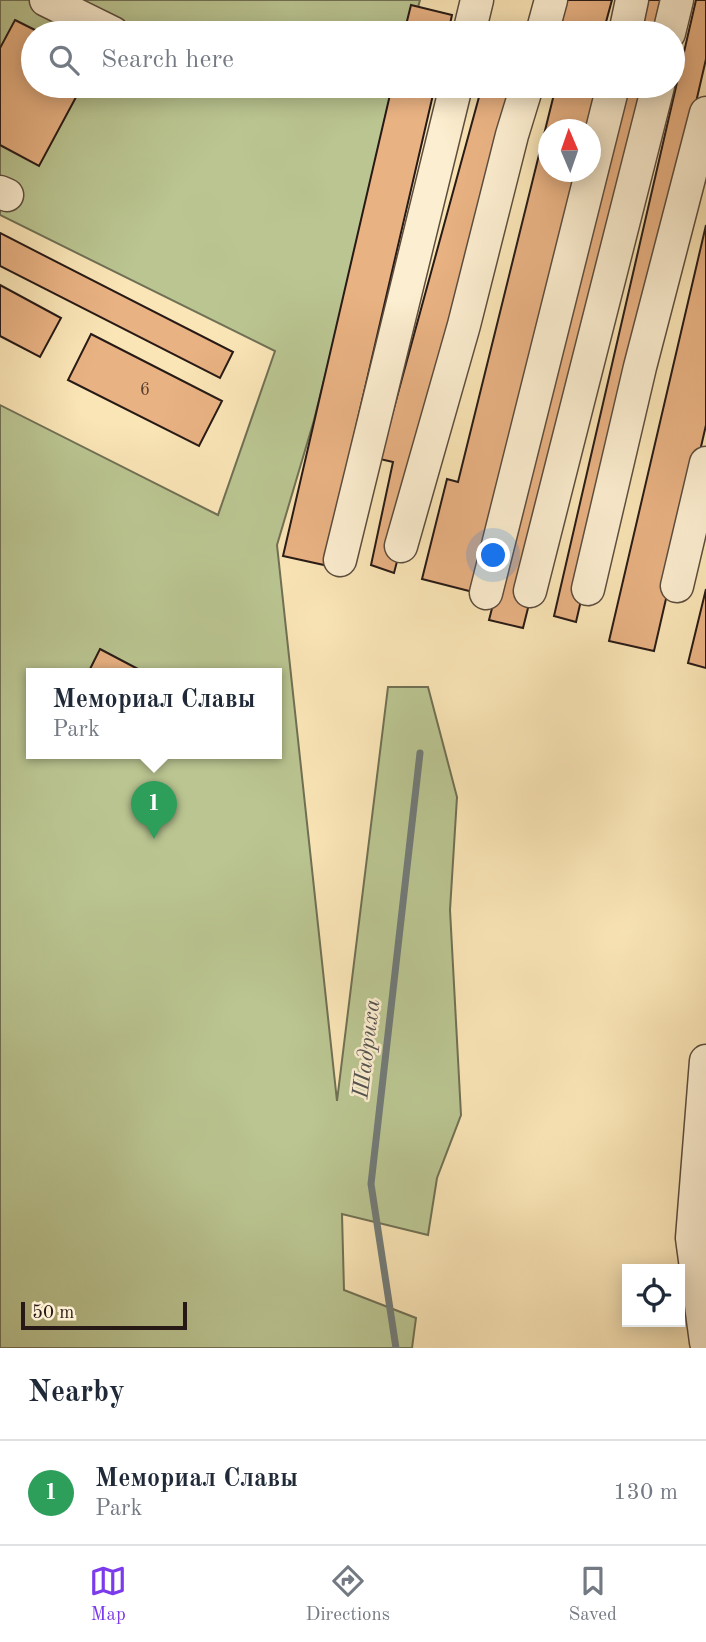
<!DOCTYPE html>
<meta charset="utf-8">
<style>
:root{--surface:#fff;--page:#f6f6f7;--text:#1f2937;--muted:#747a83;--line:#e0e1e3;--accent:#7c3aed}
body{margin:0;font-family:"Old Standard TT",serif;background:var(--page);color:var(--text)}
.controls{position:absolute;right:21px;bottom:21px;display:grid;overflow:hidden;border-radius:0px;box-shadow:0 4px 18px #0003}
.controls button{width:63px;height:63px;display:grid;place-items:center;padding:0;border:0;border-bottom:2px solid var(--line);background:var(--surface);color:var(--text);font:35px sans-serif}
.compass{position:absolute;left:538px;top:119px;width:63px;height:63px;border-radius:50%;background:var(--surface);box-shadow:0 4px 18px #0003;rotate:358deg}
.scale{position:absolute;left:21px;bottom:18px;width:166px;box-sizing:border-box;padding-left:7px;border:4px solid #271a16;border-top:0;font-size:19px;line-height:24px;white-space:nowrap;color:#271a16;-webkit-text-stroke:5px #fceed0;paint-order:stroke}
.you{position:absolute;left:494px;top:556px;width:24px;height:24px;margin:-18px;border:5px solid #fff;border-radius:50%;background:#1a73e8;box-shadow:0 0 0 10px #1a73e833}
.badge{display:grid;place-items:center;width:46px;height:46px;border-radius:50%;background:var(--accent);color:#fff;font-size:23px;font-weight:700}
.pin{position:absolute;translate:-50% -58px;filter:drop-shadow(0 2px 4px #0008)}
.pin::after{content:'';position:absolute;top:37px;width:24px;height:21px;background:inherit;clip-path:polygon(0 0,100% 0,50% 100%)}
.popup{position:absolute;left:26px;top:668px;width:256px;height:91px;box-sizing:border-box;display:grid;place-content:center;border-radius:0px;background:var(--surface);filter:drop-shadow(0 2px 5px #0005);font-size:23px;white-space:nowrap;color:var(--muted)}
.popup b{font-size:26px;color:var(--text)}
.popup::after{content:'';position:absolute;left:50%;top:100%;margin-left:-14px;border:14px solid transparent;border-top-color:var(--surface)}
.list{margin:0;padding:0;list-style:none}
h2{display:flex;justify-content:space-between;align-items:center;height:91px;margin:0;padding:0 28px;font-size:30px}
h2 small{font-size:23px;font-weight:400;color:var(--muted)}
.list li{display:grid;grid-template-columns:46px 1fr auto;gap:21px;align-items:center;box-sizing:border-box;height:105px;padding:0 28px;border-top:2px solid var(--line)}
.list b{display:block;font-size:26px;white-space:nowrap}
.list p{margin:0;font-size:23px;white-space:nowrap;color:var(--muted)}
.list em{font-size:23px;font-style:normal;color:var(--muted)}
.icon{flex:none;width:38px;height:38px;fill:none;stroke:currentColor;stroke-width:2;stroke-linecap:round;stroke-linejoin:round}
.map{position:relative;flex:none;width:706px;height:1348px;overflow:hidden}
.search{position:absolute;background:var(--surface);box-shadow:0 4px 18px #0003;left:21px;right:21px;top:21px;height:77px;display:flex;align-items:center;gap:18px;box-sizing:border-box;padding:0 24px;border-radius:38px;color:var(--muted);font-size:26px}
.sheet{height:196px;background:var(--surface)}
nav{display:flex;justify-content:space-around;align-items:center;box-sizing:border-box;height:98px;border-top:2px solid var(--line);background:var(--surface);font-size:19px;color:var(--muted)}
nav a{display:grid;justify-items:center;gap:4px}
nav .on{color:var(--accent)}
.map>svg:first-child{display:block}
.green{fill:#bac591;stroke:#707054;stroke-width:2;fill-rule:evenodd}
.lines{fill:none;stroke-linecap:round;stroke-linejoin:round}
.stream{stroke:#727b78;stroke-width:7}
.building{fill:#e9b283;stroke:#271a16;stroke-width:2}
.minor-casing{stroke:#5c4d3e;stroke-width:35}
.minor{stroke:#fceed0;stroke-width:32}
.labels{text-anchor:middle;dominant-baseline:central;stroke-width:5;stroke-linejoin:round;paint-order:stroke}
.number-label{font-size:18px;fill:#584031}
.water-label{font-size:23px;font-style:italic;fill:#53534f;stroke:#fceed0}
</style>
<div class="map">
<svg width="706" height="1348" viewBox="0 0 706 1348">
<rect width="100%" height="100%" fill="#fae5b6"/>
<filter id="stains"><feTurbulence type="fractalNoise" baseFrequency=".00286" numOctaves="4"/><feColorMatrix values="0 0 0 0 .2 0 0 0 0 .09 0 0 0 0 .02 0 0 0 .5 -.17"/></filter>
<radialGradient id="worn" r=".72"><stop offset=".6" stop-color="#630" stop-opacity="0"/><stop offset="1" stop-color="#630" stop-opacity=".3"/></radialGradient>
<path class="green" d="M 0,0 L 420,0 L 411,33 L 33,33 L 33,86 L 398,86 L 314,420 L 277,545 L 337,1101 L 388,687 L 428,687 L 457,797 L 450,910 L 461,1115 L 437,1178 L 428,1235 L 342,1214 L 344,1290 L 416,1318 L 412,1348 L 0,1348 L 0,405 L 218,515 L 275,351 L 0,215 ZM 32,673 L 276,673 L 276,753 L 32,753 Z"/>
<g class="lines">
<polyline class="stream" points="396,1348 371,1184 420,753"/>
</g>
<g class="building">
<polygon points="567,0 612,0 603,33 559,33"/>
<polygon points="648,0 680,0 672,33 639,33"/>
<polygon points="696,0 706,0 706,59 576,622 554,616"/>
<polygon points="411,5 452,15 448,33 404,33"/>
<polygon points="15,20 41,33 33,33 33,86 82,86 39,166 0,145 0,48"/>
<polygon points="392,86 435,86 324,565 283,556"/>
<polygon points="482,86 521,86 394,573 371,565 393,462 380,459"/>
<polygon points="556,86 602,86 590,130 548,130 548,172 581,172 477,593 422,579 447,479 458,482"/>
<polygon points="626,86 659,86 523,628 489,620"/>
<polygon points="706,225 706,425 654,651 609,641"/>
<polygon points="0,233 233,352 220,378 0,266"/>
<polygon points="0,285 61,318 40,357 0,336"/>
<polygon points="91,334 222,401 199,446 68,380"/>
<polygon points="706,589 706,668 688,663"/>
<polygon points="100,649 138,669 136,673 88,673"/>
</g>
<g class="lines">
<defs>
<g id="minor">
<polyline points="46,0 113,33"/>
<polyline points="469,33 477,0"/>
<polyline points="542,33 551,0"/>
<polyline points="625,33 632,0"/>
<polyline points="669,33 677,0"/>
<polyline points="0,192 7,195"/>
<polyline points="401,546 464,325 512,135 527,86"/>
<polyline points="340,560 456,86"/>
<polyline points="677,586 706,463"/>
<polyline points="588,589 640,367 706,113"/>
<polyline points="530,591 658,86"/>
<polyline points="486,593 613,86"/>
<polyline points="706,1061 692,1238 706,1342"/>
</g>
</defs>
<use href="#minor" class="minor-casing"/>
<use href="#minor" class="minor"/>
</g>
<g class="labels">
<g class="number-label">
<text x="145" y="390">6</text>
</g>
<g class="water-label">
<text transform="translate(367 1049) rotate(-83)">Шадриха</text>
</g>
</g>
<rect width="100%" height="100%" filter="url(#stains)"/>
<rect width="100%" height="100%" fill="url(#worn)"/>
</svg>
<div class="controls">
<button><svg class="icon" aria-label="locate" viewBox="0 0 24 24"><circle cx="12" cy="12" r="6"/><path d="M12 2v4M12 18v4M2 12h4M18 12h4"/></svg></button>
</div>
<svg class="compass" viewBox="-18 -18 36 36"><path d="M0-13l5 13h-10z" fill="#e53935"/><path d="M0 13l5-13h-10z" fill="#747a83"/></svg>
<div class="scale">50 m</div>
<div class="you"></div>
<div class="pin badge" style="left:154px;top:839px;background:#2e9e5b">1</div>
<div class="popup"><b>Мемориал Славы</b>Park</div>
<div class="search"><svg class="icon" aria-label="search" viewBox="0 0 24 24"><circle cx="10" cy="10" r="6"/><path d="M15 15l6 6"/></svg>Search here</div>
</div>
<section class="sheet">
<h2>Nearby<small></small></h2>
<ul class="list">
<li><span class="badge" style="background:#2e9e5b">1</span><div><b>Мемориал Славы</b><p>Park</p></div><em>130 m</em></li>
</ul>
</section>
<nav>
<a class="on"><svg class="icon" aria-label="map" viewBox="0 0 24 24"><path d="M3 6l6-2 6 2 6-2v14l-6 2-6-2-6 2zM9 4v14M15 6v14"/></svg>Map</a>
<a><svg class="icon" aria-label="directions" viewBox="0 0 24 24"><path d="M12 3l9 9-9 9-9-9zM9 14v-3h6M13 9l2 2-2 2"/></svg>Directions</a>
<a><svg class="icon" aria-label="saved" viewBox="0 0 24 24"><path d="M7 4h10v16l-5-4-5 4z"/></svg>Saved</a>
</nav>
